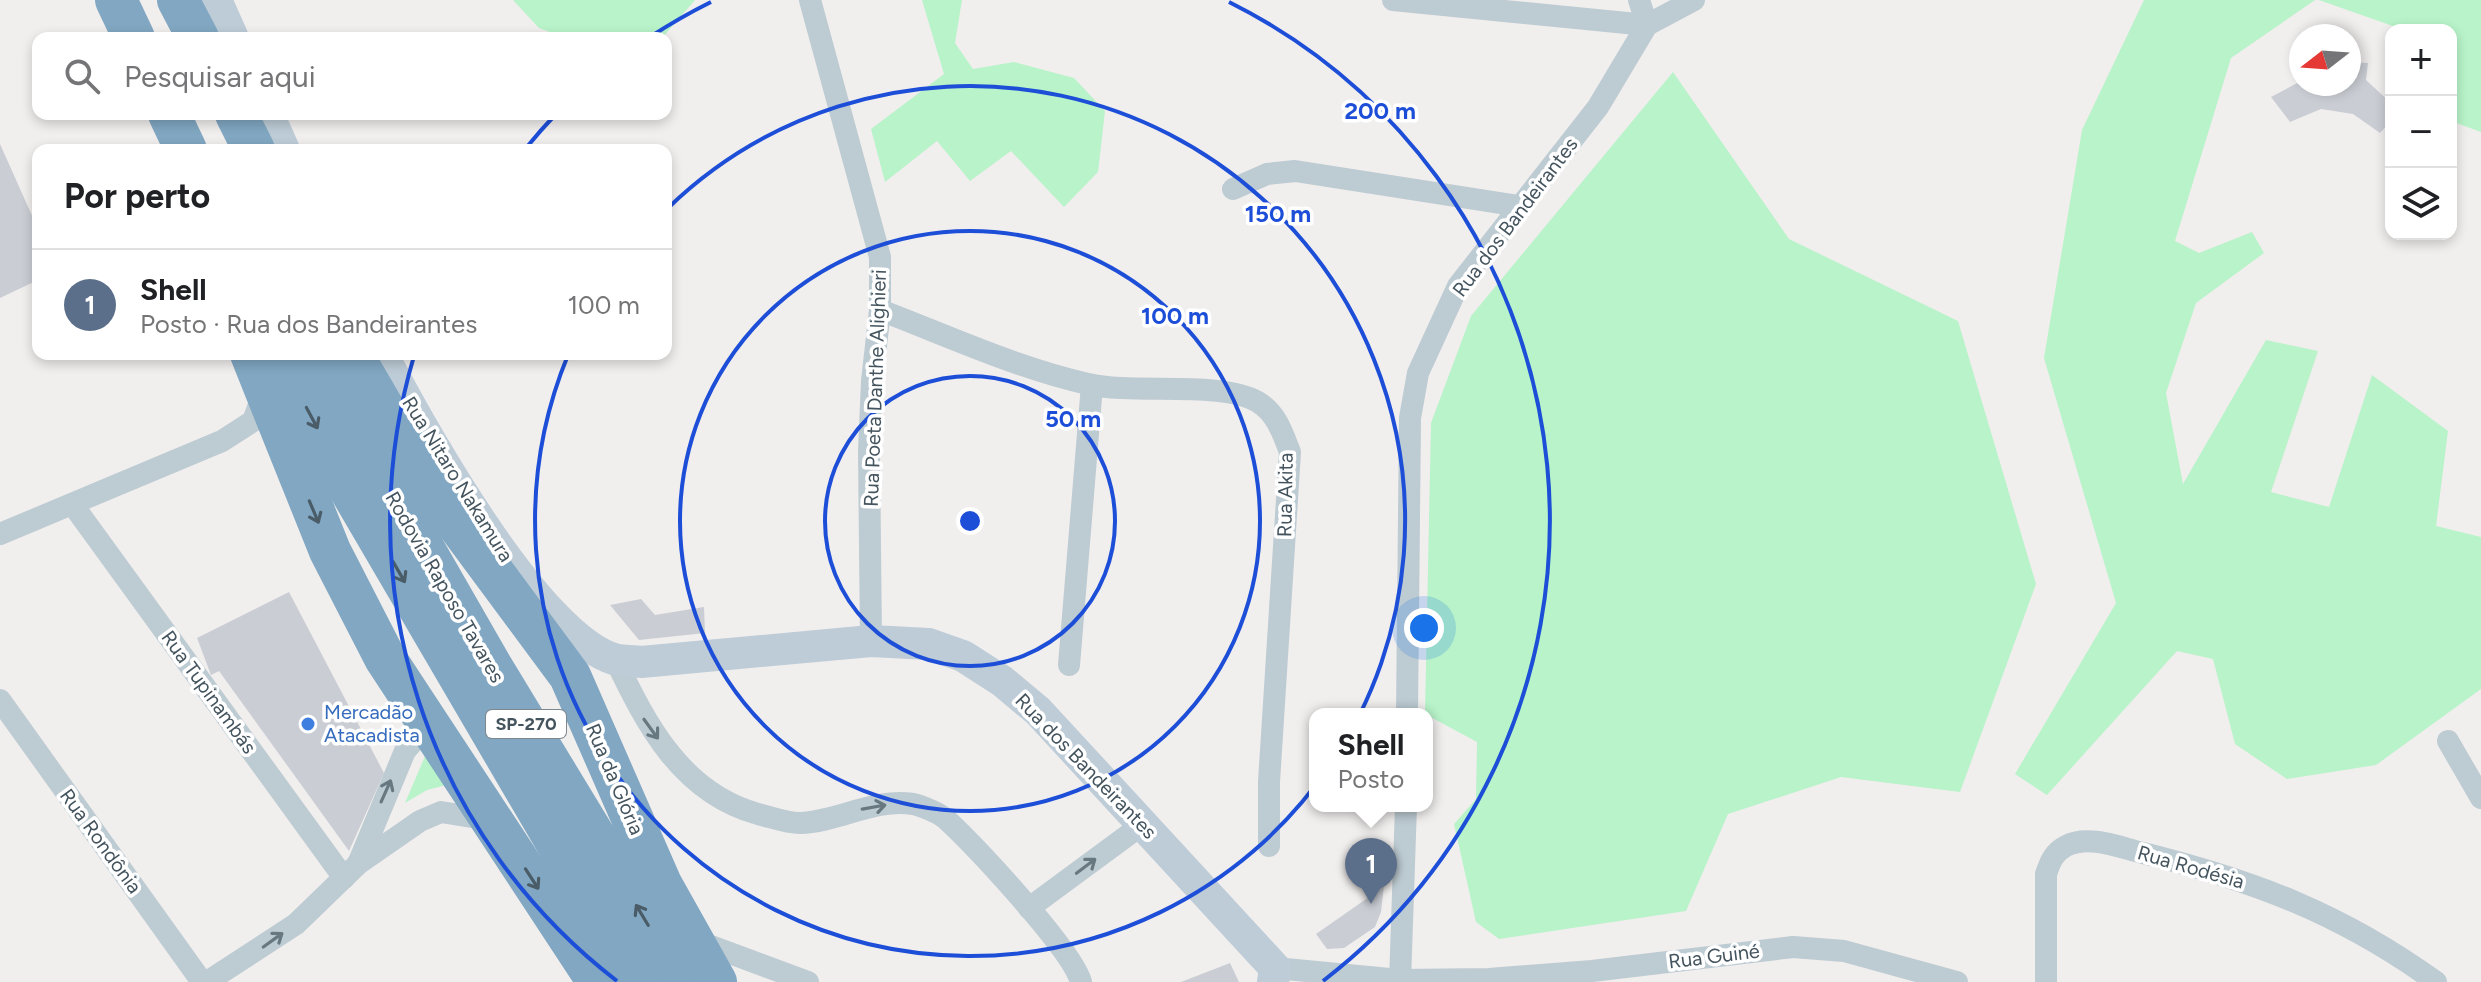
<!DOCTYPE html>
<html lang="pt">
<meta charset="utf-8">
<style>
:root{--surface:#fff;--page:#f6f6f6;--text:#202124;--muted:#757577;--line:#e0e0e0;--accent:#0784f3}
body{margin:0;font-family:Figtree,sans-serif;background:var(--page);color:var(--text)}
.controls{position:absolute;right:24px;top:24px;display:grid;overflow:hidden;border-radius:16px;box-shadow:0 4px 12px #0003}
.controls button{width:72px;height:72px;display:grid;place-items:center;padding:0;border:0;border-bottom:2px solid var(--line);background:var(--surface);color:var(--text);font:40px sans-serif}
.compass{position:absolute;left:2289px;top:24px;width:72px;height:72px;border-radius:50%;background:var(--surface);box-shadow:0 4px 12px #0003;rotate:253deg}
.you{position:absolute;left:1424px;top:628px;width:28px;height:28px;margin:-20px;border:6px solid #fff;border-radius:50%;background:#1a73e8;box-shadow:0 0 0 12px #1a73e833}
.badge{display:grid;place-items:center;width:52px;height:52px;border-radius:50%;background:var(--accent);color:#fff;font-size:26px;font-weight:700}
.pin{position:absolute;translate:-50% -66px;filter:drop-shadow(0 2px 4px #0008)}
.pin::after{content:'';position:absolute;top:42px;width:28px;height:24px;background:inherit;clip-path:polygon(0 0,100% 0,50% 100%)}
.popup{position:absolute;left:1309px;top:708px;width:124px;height:104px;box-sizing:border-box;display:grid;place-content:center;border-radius:16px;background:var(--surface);filter:drop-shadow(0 2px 6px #0005);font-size:26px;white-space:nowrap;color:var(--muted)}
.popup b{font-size:30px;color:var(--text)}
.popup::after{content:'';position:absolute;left:50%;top:100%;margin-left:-16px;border:16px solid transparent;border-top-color:var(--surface)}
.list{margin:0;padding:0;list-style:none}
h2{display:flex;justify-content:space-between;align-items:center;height:104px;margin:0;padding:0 32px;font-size:34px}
h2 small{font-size:26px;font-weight:400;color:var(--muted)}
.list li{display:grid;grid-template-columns:52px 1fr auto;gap:24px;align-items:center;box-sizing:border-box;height:112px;padding:0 32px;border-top:2px solid var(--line)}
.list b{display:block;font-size:30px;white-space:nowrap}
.list p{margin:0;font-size:26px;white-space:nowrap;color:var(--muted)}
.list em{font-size:26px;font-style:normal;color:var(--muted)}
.icon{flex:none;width:44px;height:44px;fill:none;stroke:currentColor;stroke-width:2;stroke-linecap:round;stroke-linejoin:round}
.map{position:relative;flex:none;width:2481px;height:982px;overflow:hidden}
.search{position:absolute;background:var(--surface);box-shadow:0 4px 12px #0003;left:32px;top:32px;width:640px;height:88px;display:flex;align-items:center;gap:20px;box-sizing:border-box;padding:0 28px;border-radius:16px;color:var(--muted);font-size:30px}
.panel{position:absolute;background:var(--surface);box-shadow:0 4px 12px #0003;left:32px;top:144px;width:640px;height:216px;border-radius:16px}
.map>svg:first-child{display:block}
.green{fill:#b8f3c9}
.building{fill:#caced4}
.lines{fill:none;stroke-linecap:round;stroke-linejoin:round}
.street{stroke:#bdcbd2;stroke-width:22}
.secondary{stroke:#bdccd7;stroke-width:32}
.highway{stroke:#81a7c2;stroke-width:42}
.oneway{stroke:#4a5c68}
.oneway2{stroke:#687881}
.ring{fill:none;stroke:#1d4ed8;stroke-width:4}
.shop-dot{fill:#3f7fe0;stroke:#fff;stroke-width:3}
.labels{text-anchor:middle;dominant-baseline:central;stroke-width:7;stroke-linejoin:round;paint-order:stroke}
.shield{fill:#fff;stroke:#7c878e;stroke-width:2}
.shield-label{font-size:18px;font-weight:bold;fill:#44545e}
.street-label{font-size:20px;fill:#44545e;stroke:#fff}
.shop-label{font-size:20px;fill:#366cbe;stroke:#fff;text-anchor:start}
.centre{fill:#1d4ed8;stroke:#fff;stroke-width:4}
.ring-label{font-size:24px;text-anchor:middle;font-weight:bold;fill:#1d4ed8;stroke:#fff;stroke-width:7;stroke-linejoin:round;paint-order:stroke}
</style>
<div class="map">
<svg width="2481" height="982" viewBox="0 0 2481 982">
<rect width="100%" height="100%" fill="#f1eeee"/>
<g class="green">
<polygon points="513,0 695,0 662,38 566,38 539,28"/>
<polygon points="922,0 962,0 955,43 973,69 1014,62 1074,78 1105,111 1098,172 1064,207 1011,151 970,181 937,141 885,182 871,129 944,74"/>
<polygon points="2144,0 2315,0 2231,58 2175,241 2199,253 2252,232 2264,253 2196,303 2166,393 2183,484 2266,340 2318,351 2271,492 2329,507 2372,375 2448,431 2436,526 2481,537 2481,689 2376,765 2287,779 2235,744 2213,659 2177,651 2047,795 2015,774 2116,603 2044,358 2082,130"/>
<polygon points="2319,0 2481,0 2481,132 2451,121 2451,30 2404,30"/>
<polygon points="1673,72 1789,239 1958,321 2036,584 1960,792 1841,777 1728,814 1686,911 1499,939 1476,922 1454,824 1476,799 1477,742 1425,714 1431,423 1471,316"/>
<polygon points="429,747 454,783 427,790 405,803"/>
</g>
<g class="building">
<polygon points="2349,62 2368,63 2366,80 2391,103 2391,121 2380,133 2353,114 2321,109 2290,122 2271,97 2301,81 2349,84"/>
<polygon points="0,144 38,229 38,280 0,298"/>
<polygon points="289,592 384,773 349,851 219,671 211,675 197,638"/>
<polygon points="641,599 655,615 704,607 705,633 639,640 610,605"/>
<polygon points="1374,868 1386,868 1381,912 1375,927 1344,948 1327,949 1316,934 1369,897 1362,883 1374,878"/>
<polygon points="1230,963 1239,982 1181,982"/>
</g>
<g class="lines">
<g class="street">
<polyline points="810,0 880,257 880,310 872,381 869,451 871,641"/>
<polyline points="1393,0 1647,25"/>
<polyline points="1639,0 1647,25"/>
<polyline points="1233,189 1267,174 1295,171 1519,206"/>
<path d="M 880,310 C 948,336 1017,368 1088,384 C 1134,395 1220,380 1258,402 C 1277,414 1282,432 1290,452 L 1269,782 L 1269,846"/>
<polyline points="73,505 344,878"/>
<polyline points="0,534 222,441 253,421 264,391"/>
<path d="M 615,659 C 647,726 682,793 758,814 C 771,817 786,823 800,823 C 838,822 873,798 913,804 C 922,806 939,813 946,819 C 974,845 1072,949 1081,982"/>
<polyline points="1069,665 1092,385"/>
<polyline points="0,700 202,982"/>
<polyline points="1407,714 1410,418 1418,373 1458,286 1598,107 1647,25 1694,0"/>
<polyline points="2448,741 2481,798"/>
<polyline points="358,864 405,751 427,726"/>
<polyline points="1029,908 1143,824"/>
<polyline points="711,946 808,982"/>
<polyline points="1275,968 1400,980 1489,979 1592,971 1793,947 1844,951 1957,982"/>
<polyline points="207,982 296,924 358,864 420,821 441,812 490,820"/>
<polyline points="1400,982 1406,806"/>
<path d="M 2046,982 L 2046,874 C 2050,862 2054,852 2066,846 C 2089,834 2121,848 2143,853 C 2255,881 2342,914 2436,982"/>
</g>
<g class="secondary">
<polyline points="216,0 233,38"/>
<polyline points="268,114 284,150"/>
<path d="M 382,354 C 420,426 538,640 617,660 C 625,661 634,661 641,662 L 871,641 L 929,644 L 963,656 L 1002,681 L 1038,711 L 1275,968 L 1273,982"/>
</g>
<g class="highway">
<polyline points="116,0 134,38"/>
<polyline points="178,0 198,38"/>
<polyline points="169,114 186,150"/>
<polyline points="236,114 254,150"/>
<polyline points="251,354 330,551 385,658 598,982"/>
<polyline points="282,354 345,481 638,982"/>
<polyline points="312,354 493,669 683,982"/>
<polyline points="352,354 427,483 570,676 661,884 716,982"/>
</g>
</g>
<defs><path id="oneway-shaft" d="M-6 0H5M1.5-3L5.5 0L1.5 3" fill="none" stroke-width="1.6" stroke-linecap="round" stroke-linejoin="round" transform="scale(2)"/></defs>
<g class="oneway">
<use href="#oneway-shaft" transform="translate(312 418) rotate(62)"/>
<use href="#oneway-shaft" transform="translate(314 512) rotate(67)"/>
<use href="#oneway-shaft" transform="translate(399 572) rotate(60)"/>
<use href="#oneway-shaft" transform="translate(532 879) rotate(57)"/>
<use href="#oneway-shaft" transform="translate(642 915) rotate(-121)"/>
</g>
<g class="oneway2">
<use href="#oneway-shaft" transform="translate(651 729) rotate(54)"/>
<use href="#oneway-shaft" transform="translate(386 791) rotate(-66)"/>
<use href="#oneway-shaft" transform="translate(874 807) rotate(-10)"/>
<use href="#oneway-shaft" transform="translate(1086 866) rotate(-37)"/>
<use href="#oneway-shaft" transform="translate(273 940) rotate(-36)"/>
</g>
<g class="ring">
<circle cx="970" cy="521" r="145"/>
<circle cx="970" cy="521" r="290"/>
<path d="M668 208A435 435 0 1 1 568 355"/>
<path d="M617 981A580 580 0 0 1 414 356M526 148A580 580 0 0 1 556 114M650 37A580 580 0 0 1 711 2M1229 2A580 580 0 0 1 1323 981"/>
</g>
<circle class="shop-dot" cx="308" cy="724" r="8"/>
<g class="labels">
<rect class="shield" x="486" y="710" width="80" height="28" rx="6"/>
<g class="shield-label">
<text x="526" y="724">SP-270</text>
</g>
<g class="street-label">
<text transform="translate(1515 217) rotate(-53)">Rua dos Bandeirantes</text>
<text transform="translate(875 388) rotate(-88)">Rua Poeta Danthe Alighieri</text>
<text transform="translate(458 479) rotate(58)">Rua Nitaro Nakamura</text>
<text transform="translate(1285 495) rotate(-89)">Rua Akita</text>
<text transform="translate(445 587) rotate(60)">Rodovia Raposo Tavares</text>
<text transform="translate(209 692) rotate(54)">Rua Tupinambás</text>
<text transform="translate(1086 766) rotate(46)">Rua dos Bandeirantes</text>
<text transform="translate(615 779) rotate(67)">Rua da Glória</text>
<text transform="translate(101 841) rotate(54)">Rua Rondônia</text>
<text transform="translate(2191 867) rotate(16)">Rua Rodésia</text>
<text transform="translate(1714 956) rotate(-7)">Rua Guiné</text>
</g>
<g class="shop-label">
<text x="324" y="712">Mercadão<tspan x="324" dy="23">Atacadista</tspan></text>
</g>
</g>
<circle cx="970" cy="521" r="12" class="centre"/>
<g class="ring-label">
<text x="1380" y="119">200 m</text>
<text x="1278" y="222">150 m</text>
<text x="1175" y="324">100 m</text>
<text x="1073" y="427">50 m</text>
</g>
</svg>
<div class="controls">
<button>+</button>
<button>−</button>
<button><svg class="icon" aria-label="layers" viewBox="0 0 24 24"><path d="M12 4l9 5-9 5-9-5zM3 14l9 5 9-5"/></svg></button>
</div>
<svg class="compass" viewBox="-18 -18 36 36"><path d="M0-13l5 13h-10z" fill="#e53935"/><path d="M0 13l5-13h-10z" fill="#757577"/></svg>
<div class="you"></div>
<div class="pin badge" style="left:1371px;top:904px;background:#5c6f8a">1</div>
<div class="popup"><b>Shell</b>Posto</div>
<div class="search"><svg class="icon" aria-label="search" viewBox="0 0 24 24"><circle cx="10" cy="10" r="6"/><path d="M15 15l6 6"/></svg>Pesquisar aqui</div>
<section class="panel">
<h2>Por perto<small></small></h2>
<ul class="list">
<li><span class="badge" style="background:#5c6f8a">1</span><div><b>Shell</b><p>Posto · Rua dos Bandeirantes</p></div><em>100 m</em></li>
</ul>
</section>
</div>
